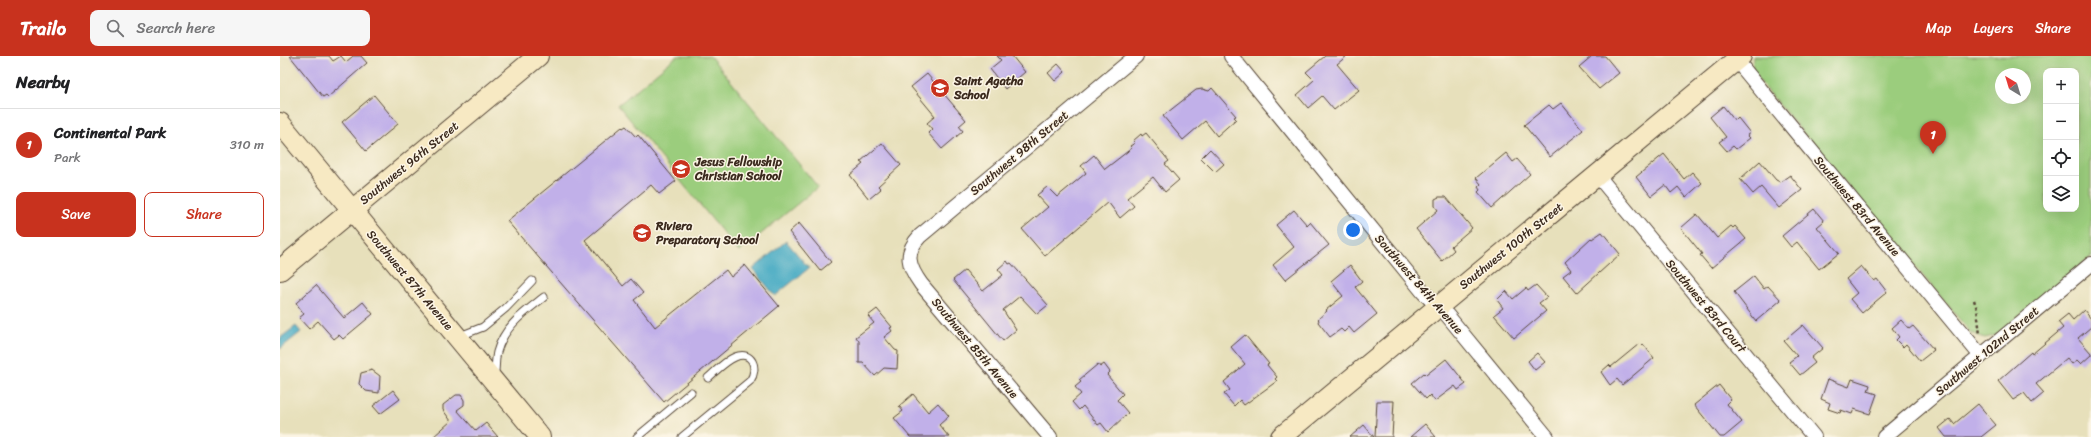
<!DOCTYPE html>
<meta charset="utf-8">
<style>
:root{--surface:#fff;--page:#f6f6f6;--text:#202124;--muted:#757577;--line:#e0e0e0;--accent:#c8321e}
body{margin:0;font-family:Sriracha,sans-serif;background:var(--page);color:var(--text)}
.controls{position:absolute;right:12px;top:12px;display:grid;overflow:hidden;border-radius:8px;box-shadow:0 4px 16px #0002}
.controls button{width:36px;height:36px;display:grid;place-items:center;padding:0;border:0;border-bottom:1px solid var(--line);background:var(--surface);color:var(--text);font:20px sans-serif}
.compass{position:absolute;left:1715px;top:12px;width:36px;height:36px;border-radius:50%;background:var(--surface);box-shadow:0 4px 16px #0002;rotate:322deg}
.you{position:absolute;left:1073px;top:174px;width:14px;height:14px;margin:-10px;border:3px solid #fff;border-radius:50%;background:#1a73e8;box-shadow:0 0 0 6px #1a73e833}
.badge{display:grid;place-items:center;width:26px;height:26px;border-radius:50%;background:var(--accent);color:#fff;font-size:13px;font-weight:700}
.pin{position:absolute;translate:-50% -33px;filter:drop-shadow(0 1px 2px #0008)}
.pin::after{content:'';position:absolute;top:21px;width:14px;height:12px;background:inherit;clip-path:polygon(0 0,100% 0,50% 100%)}
.list{margin:0;padding:0;list-style:none}
h2{display:flex;justify-content:space-between;align-items:center;height:52px;margin:0;padding:0 16px;font-size:17px}
h2 small{font-size:13px;font-weight:400;color:var(--muted)}
.list li{display:grid;grid-template-columns:26px 1fr auto;gap:12px;align-items:center;box-sizing:border-box;height:72px;padding:0 16px;border-top:1px solid var(--line)}
.list b{display:block;font-size:15px;white-space:nowrap}
.list p{margin:0;font-size:13px;white-space:nowrap;color:var(--muted)}
.list em{font-size:13px;font-style:normal;color:var(--muted)}
.actions{display:flex;gap:8px;padding:12px 16px}
.actions a{flex:1;padding:9px 0;border:1px solid var(--accent);border-radius:8px;text-align:center;font-size:14px;color:var(--accent)}
.actions .main{background:var(--accent);color:#fff}
.icon{flex:none;width:22px;height:22px;fill:none;stroke:currentColor;stroke-width:2;stroke-linecap:round;stroke-linejoin:round}
.map{position:relative;flex:none;width:1811px;height:381px;overflow:hidden}
header{display:flex;align-items:center;gap:24px;box-sizing:border-box;height:56px;padding:0 20px;background:var(--accent);color:#fff}
header strong{font-size:19px}
nav{display:flex;gap:22px;margin-inline-start:auto;font-size:14px}
.search{width:280px;height:36px;background:var(--page);display:flex;align-items:center;gap:10px;box-sizing:border-box;padding:0 14px;border-radius:8px;color:var(--muted);font-size:15px}
main{display:flex}
aside{flex:1;background:var(--surface)}
.map>svg:first-child{display:block}
.green{fill:#9bcd7d;stroke:#6b7c4e;fill-rule:evenodd}
.water{fill:#43a9c3;stroke:#3f6a70}
.building{fill:#c1b0e9}
.lines{fill:none;stroke-linecap:round;stroke-linejoin:round}
.lane-casing{stroke:#554536;stroke-width:9}
.street-casing{stroke:#554536;stroke-width:16}
.secondary-casing{stroke:#554536;stroke-width:22}
.path{stroke:#554536;stroke-width:2.5;stroke-dasharray:3 3;stroke-linecap:butt}
.lane{stroke:#fff;stroke-width:7}
.street{stroke:#fff;stroke-width:14}
.secondary{stroke:#f7e9c3;stroke-width:20}
.labels{text-anchor:middle;dominant-baseline:central;stroke-width:3;stroke-linejoin:round;paint-order:stroke}
.poi-label{font-size:12px;font-weight:bold;fill:#3b2a1e;stroke:#fcf5e5;text-anchor:start}
.street-label{font-size:12px;fill:#3b2a1e;stroke:#fcf5e5}
</style>
<header>
<strong>Trailo</strong>
<div class="search"><svg class="icon" aria-label="search" viewBox="0 0 24 24"><circle cx="10" cy="10" r="6"/><path d="M15 15l6 6"/></svg>Search here</div>
<nav><a>Map</a><a>Layers</a><a>Share</a></nav>
</header>
<main>
<aside>
<h2>Nearby<small></small></h2>
<ul class="list">
<li><span class="badge">1</span><div><b>Continental Park</b><p>Park</p></div><em>310 m</em></li>
</ul>
<div class="actions"><a class="main">Save</a><a>Share</a></div>
</aside>
<div class="map">
<svg width="1811" height="381" viewBox="0 0 1811 381">
<rect width="100%" height="100%" fill="#fcf5e5"/>
<filter id="ink" filterUnits="userSpaceOnUse"><feTurbulence type="fractalNoise" baseFrequency=".025" numOctaves="2"/><feDisplacementMap in="SourceGraphic" scale="8" xChannelSelector="R" yChannelSelector="G"/><feConvolveMatrix kernelMatrix="1 2 1 2 8 2 1 2 1" color-interpolation-filters="sRGB"/></filter>
<filter id="wash" filterUnits="userSpaceOnUse"><feTurbulence type="fractalNoise" baseFrequency=".012" numOctaves="4" result="noise"/><feDisplacementMap in="SourceGraphic" scale="16" xChannelSelector="R" yChannelSelector="G"/><feGaussianBlur stdDeviation="0.9" result="paint"/><feColorMatrix in="noise" values="0 0 0 0 0 0 0 0 0 0 0 0 0 0 0 0 0 1.4 0 .05"/><feComposite in="paint" operator="in"/></filter>
<g filter="url(#wash)">
<rect width="100%" height="100%" fill="#e7e0bb"/>
<g class="green">
<polygon points="397,0 430,0 538,131 459,196 338,49"/>
<path d="M 1473,0 L 1811,0 L 1811,201 L 1716,279 L 1705,282 L 1691,277 L 1472,16 ZM 1766,15 L 1796,15 L 1796,153 L 1766,153 ZM 1721,18 L 1745,18 L 1745,42 L 1721,42 Z"/>
</g>
<g class="water">
<polygon points="506,185 529,212 495,240 473,213"/>
<polygon points="16,270 21,276 0,293 0,282"/>
</g>
<g id="blocks">
<g class="building">
<polygon points="10,0 49,0 53,5 61,0 66,6 73,0 81,0 87,7 48,41 46,39 43,41"/>
<polygon points="717,0 732,0 745,16 725,33 710,13 721,4"/>
<polygon points="1045,0 1067,0 1057,8 1079,34 1054,54 1042,40 1028,52 1017,39 1034,24 1026,16"/>
<polygon points="1312,0 1325,0 1339,17 1319,33 1299,11"/>
<polygon points="778,8 785,16 775,25 768,17"/>
<polygon points="647,18 686,64 679,70 683,75 662,93 648,77 652,73 647,67 655,60 631,31"/>
<polygon points="932,32 956,60 954,61 956,63 937,80 925,65 903,84 883,60 916,34 922,33 929,35"/>
<polygon points="94,39 118,68 86,95 62,66"/>
<polygon points="1281,47 1303,74 1270,101 1244,69 1269,49 1273,53"/>
<polygon points="1443,50 1455,65 1458,62 1470,77 1467,79 1470,82 1456,93 1453,90 1447,95 1439,86 1446,81 1430,61"/>
<polygon points="346,70 356,81 358,79 396,125 379,138 371,129 305,184 343,230 351,223 363,237 354,244 375,271 446,214 451,221 465,209 499,250 384,346 227,165 342,71 343,72"/>
<polygon points="866,77 889,105 885,108 899,124 885,136 873,121 847,142 854,150 840,162 828,146 765,200 742,173 768,151 757,139 767,131 777,141 806,117 801,110 814,99 825,113 852,92 850,90 855,87 853,85 861,78 862,80"/>
<polygon points="602,87 621,109 598,130 601,133 589,143 570,119 583,108 580,106"/>
<polygon points="930,93 944,108 935,116 921,102"/>
<polygon points="1226,97 1233,106 1237,103 1250,118 1212,152 1198,136 1200,134 1198,131 1201,128 1196,122"/>
<polygon points="1384,98 1404,123 1412,116 1422,127 1406,141 1398,131 1391,137 1385,129 1371,140 1356,121"/>
<polygon points="1480,105 1496,124 1500,126 1510,119 1522,134 1499,152 1481,131 1473,138 1460,123"/>
<polygon points="1159,141 1166,141 1192,172 1171,190 1174,194 1162,205 1136,173 1158,154 1155,150 1155,143"/>
<polygon points="1534,153 1544,165 1537,171 1559,197 1539,213 1517,186 1511,191 1502,180"/>
<polygon points="1014,154 1027,169 1030,166 1049,189 1005,224 993,209 1014,191 996,169"/>
<polygon points="1417,158 1437,182 1451,170 1453,172 1455,170 1466,183 1431,212 1420,199 1422,198 1401,172"/>
<polygon points="519,167 551,206 540,215 509,176"/>
<polygon points="1322,176 1340,198 1297,237 1283,220 1291,214 1285,206 1311,182 1312,183"/>
<polygon points="727,205 729,208 731,207 768,249 757,258 740,240 723,254 736,274 723,285 673,224 685,214 703,235 723,219 718,213"/>
<polygon points="1070,209 1082,225 1075,231 1097,258 1074,277 1069,271 1064,276 1061,273 1050,281 1038,266 1039,264 1038,263 1047,255 1046,254 1063,240 1051,225"/>
<polygon points="1581,210 1594,225 1597,223 1607,236 1582,257 1570,243 1577,237 1566,223"/>
<polygon points="1474,220 1484,233 1488,230 1501,244 1476,265 1454,236"/>
<polygon points="36,229 64,262 83,246 93,258 63,283 59,279 54,283 38,265 29,273 19,262 24,258 16,247"/>
<polygon points="1256,229 1267,241 1259,247 1266,255 1234,282 1214,259 1223,252 1217,244 1226,235 1233,243 1246,232 1248,235"/>
<polygon points="597,253 612,271 610,272 612,275 604,281 615,294 618,295 617,313 604,312 595,320 583,307 579,307 579,285 576,281 594,267 588,260"/>
<polygon points="1804,254 1811,263 1811,271 1798,282 1811,297 1811,299 1801,308 1797,304 1792,308 1787,302 1756,328 1764,337 1752,347 1744,337 1733,344 1718,325 1751,296 1752,298 1783,272 1778,266 1788,258 1793,264"/>
<polygon points="1621,264 1629,273 1633,270 1654,294 1640,305 1626,288 1623,291 1616,284 1619,281 1612,272"/>
<polygon points="1523,269 1543,292 1531,302 1535,307 1520,319 1509,306 1517,300 1504,285"/>
<polygon points="965,279 989,308 987,309 997,321 995,323 997,325 964,349 960,344 954,350 944,338 950,334 944,326 965,308 951,291"/>
<polygon points="1359,288 1361,290 1363,288 1374,302 1342,329 1337,323 1330,329 1321,316 1329,309 1331,311"/>
<polygon points="1257,297 1265,306 1255,314 1248,305"/>
<polygon points="1166,303 1186,328 1178,334 1175,330 1155,345 1150,339 1146,343 1132,327 1144,317 1146,319"/>
<polygon points="818,308 820,311 824,308 830,316 827,319 843,338 837,344 848,357 828,376 821,367 818,369 803,350 799,354 792,346 801,338 795,331 801,326 799,324"/>
<polygon points="92,314 100,320 99,337 86,335 79,328 81,317"/>
<polygon points="1548,323 1569,331 1572,323 1590,329 1588,335 1597,338 1590,358 1574,353 1572,358 1561,354 1560,357 1548,353 1550,347 1541,343"/>
<polygon points="1439,329 1451,344 1447,348 1462,366 1444,381 1440,381 1414,349"/>
<polygon points="113,334 120,343 100,358 93,350"/>
<polygon points="633,338 648,356 658,347 669,360 659,369 669,381 630,381 614,362 623,355 619,350"/>
<polygon points="176,339 181,339 184,344 184,349 177,354 196,375 206,367 218,381 153,381 171,365 163,354 163,349"/>
<polygon points="1097,345 1114,345 1112,381 1095,381"/>
<polygon points="1698,348 1716,369 1701,381 1666,381 1659,372 1670,363 1674,368"/>
<polygon points="1145,368 1156,381 1130,381"/>
<polygon points="1084,369 1094,381 1070,381"/>
</g>
</g>
</g>
<g filter="url(#ink)">
<use href="#blocks" fill-opacity="0" stroke="#554536" stroke-width="1"/>
<g class="lines">
<defs>
<g id="lane">
<polyline points="180,280 203,271 226,252 252,225"/>
<path d="M 214,321 C 216,313 215,304 217,296 C 224,270 245,256 264,241"/>
<polyline points="357,381 411,336"/>
<path d="M 402,381 L 470,325 C 479,312 472,294 455,301 C 445,305 436,315 428,322"/>
</g>
<g id="street">
<polyline points="951,0 1144,237 1167,259 1267,381"/>
<polyline points="1453,0 1701,300"/>
<polyline points="1318,120 1534,381"/>
<path d="M 770,381 L 641,228 C 628,210 624,197 640,180 L 856,0"/>
<polyline points="1604,381 1811,208"/>
</g>
<g id="secondary">
<polyline points="0,67 260,381"/>
<polyline points="0,214 258,0"/>
<polyline points="1001,381 1461,0"/>
</g>
</defs>
<use href="#lane" class="lane-casing"/>
<use href="#street" class="street-casing"/>
<use href="#secondary" class="secondary-casing"/>
<polyline class="path" points="1694,244 1697,253 1700,279"/>
<use href="#lane" class="lane"/>
<use href="#street" class="street"/>
<use href="#secondary" class="secondary"/>
</g>
</g>
<defs>
<symbol id="school-disc" viewBox="-11 -11 22 22"><circle r="9.5" fill="#c8321e" stroke="#fcf5e5"/><path d="M0-5L7-2L0 1L-7-2ZM-4 1L0 2.5L4 1V4Q0 6-4 4Z" fill="#fff"/></symbol>
</defs>
<g fill-rule="evenodd">
<use href="#school-disc" x="649" y="21" width="22" height="22"/>
<use href="#school-disc" x="390" y="102" width="22" height="22"/>
<use href="#school-disc" x="351" y="166" width="22" height="22"/>
</g>
<g class="labels">
<g class="poi-label">
<text x="674" y="25">Saint Agatha<tspan x="674" dy="14">School</tspan></text>
<text x="415" y="106">Jesus Fellowship<tspan x="415" dy="14">Christian School</tspan></text>
<text x="376" y="170">Riviera<tspan x="376" dy="14">Preparatory School</tspan></text>
</g>
<g class="street-label">
<text transform="translate(739 97) rotate(-40)">Southwest 98th Street</text>
<text transform="translate(129 107) rotate(-39)">Southwest 96th Street</text>
<text transform="translate(1577 150) rotate(50)">Southwest 83rd Avenue</text>
<text transform="translate(1231 190) rotate(-39)">Southwest 100th Street</text>
<text transform="translate(130 224) rotate(50)">Southwest 87th Avenue</text>
<text transform="translate(1139 228) rotate(49)">Southwest 84th Avenue</text>
<text transform="translate(1426 250) rotate(50)">Southwest 83rd Court</text>
<text transform="translate(695 292) rotate(50)">Southwest 85th Avenue</text>
<text transform="translate(1707 295) rotate(-40)">Southwest 102nd Street</text>
</g>
</g>
</svg>
<div class="controls">
<button>+</button>
<button>−</button>
<button><svg class="icon" aria-label="locate" viewBox="0 0 24 24"><circle cx="12" cy="12" r="6"/><path d="M12 2v4M12 18v4M2 12h4M18 12h4"/></svg></button>
<button><svg class="icon" aria-label="layers" viewBox="0 0 24 24"><path d="M12 4l9 5-9 5-9-5zM3 14l9 5 9-5"/></svg></button>
</div>
<svg class="compass" viewBox="-18 -18 36 36"><path d="M0-13l5 13h-10z" fill="#e53935"/><path d="M0 13l5-13h-10z" fill="#757577"/></svg>
<div class="you"></div>
<div class="pin badge" style="left:1653px;top:98px">1</div>
</div>
</main>
